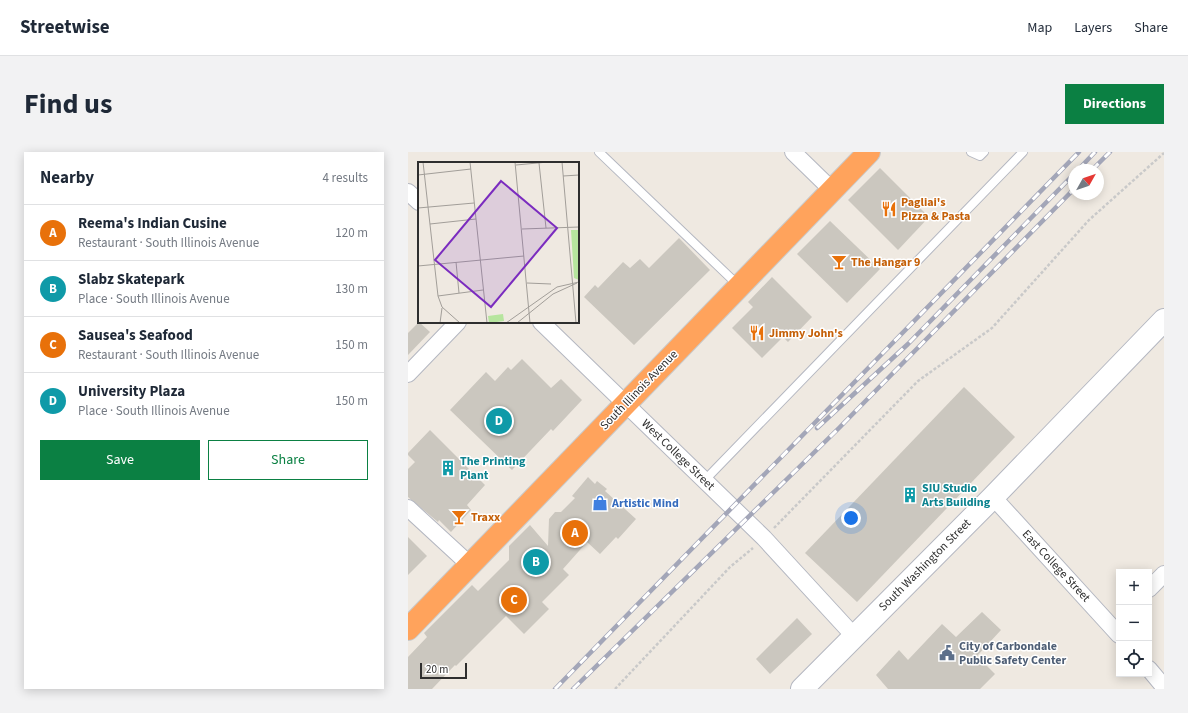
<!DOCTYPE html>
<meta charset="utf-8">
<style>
:root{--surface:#fff;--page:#f2f2f3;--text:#1f2937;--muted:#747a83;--line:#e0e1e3;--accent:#0b8043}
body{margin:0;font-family:"Source Sans 3",sans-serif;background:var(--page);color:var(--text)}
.controls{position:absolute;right:12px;bottom:12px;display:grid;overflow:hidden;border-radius:0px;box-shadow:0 2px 10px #0003}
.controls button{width:36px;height:36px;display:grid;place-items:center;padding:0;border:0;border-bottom:1px solid var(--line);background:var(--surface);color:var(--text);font:20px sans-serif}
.compass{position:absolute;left:660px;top:12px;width:36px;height:36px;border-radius:50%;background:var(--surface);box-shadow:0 2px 10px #0003;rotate:50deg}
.scale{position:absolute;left:12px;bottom:10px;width:47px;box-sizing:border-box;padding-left:4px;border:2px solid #2e2e2e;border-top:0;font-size:11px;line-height:14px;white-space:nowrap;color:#2e2e2e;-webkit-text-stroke:3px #fff;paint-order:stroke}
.you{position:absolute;left:443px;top:366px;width:14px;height:14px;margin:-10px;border:3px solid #fff;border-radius:50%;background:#1a73e8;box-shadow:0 0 0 6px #1a73e833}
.badge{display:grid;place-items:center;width:26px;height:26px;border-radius:50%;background:var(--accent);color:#fff;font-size:13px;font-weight:700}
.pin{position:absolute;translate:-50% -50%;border:2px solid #fff;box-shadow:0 1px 4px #0006}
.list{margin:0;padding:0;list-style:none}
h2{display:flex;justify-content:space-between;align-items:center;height:52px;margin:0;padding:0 16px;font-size:17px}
h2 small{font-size:13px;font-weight:400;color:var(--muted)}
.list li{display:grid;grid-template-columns:26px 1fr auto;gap:12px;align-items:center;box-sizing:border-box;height:56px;padding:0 16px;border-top:1px solid var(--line)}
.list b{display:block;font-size:15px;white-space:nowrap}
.list p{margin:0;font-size:13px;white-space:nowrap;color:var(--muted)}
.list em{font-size:13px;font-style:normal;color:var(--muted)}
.actions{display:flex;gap:8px;padding:12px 16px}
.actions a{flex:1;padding:9px 0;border:1px solid var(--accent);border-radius:0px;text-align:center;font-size:14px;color:var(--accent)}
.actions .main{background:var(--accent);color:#fff}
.icon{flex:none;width:22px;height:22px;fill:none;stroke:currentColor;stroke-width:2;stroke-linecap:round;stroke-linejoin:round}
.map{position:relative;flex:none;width:756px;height:537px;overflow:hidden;border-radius:0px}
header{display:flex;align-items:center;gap:24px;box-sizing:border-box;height:56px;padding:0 20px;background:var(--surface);border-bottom:1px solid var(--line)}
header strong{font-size:19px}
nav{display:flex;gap:22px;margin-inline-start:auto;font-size:14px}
.intro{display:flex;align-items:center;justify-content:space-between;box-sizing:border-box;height:96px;padding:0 24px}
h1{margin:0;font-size:28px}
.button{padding:10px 18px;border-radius:0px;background:var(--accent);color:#fff;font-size:14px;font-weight:700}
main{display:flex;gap:24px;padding:0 24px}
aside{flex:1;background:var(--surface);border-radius:0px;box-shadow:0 2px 10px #0003}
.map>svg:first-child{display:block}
.building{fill:#cbc7bf}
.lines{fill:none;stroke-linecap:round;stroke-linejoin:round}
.lane-casing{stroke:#b4b7c1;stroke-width:10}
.street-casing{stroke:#b4b7c1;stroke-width:18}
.secondary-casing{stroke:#b4b7c1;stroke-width:24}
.highway-casing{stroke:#c9c9c9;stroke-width:24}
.path{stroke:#c9c9c9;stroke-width:2.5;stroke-dasharray:3 2;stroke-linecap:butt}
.lane{stroke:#fff;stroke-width:8}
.street{stroke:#fff;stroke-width:16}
.secondary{stroke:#fff;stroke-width:22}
.highway{stroke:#ffa35c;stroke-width:22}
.rail-casing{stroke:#a3a6b8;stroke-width:4.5}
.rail{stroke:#fff;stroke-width:3;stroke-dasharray:9;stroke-linecap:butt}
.labels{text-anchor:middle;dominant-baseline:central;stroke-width:3;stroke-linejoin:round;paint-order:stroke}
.food-label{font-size:12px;font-weight:bold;fill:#c56008;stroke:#fff;text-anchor:start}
.street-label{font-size:12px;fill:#2e2e2e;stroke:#fff}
.culture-label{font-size:12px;font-weight:bold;fill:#0d838f;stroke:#fff;text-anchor:start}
.shop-label{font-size:12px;font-weight:bold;fill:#366cbe;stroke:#fff;text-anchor:start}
.service-label{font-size:12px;font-weight:bold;fill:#4e5e75;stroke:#fff;text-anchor:start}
.inset-road{fill:none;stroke:#a29e99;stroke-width:1}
.view{fill:#7b2cbf;fill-opacity:0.15;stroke:#7b2cbf;stroke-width:2}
.inset-edge{fill:none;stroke:#2e2e2e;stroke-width:2}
</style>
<header>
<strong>Streetwise</strong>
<nav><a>Map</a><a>Layers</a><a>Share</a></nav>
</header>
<div class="intro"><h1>Find us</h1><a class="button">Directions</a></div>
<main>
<aside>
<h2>Nearby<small>4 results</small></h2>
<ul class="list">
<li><span class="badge" style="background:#e8710a">A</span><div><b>Reema's Indian Cusine</b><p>Restaurant · South Illinois Avenue</p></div><em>120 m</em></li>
<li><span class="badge" style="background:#0f9aa8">B</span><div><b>Slabz Skatepark</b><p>Place · South Illinois Avenue</p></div><em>130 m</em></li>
<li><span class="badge" style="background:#e8710a">C</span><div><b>Sausea's Seafood</b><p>Restaurant · South Illinois Avenue</p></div><em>150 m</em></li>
<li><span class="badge" style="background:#0f9aa8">D</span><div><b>University Plaza</b><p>Place · South Illinois Avenue</p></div><em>150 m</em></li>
</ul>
<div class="actions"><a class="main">Save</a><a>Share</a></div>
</aside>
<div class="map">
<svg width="756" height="537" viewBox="0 0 756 537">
<rect width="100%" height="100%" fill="#efe9e1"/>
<g class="building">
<polygon points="472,16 521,65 490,98 440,48"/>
<polygon points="422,69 472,117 439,151 389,102"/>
<polygon points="271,86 302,118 226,193 176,145 187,133 190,136 215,110 222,116 232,107 241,116"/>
<polygon points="364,125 404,165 380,190 375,185 354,206 324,176 345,155 340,150"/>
<polygon points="11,170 22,180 0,203 0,181"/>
<polygon points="114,207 143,236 153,227 174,248 145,279 143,277 104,318 42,258 78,220 87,229 100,215 103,218"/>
<polygon points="556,235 607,285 449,450 397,401"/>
<polygon points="22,278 77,333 59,353 63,358 43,380 31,368 30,370 0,345 0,317 7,310 0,303 0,301"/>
<polygon points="180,325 187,332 189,329 199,337 197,339 228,367 210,387 208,385 192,402 179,390 155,417 161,423 134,450 141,457 116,482 98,464 48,514 47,513 24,537 0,537 0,505 19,485 16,481 64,433 70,439 101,408 101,394 122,373 140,394 141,367 147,360 153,360 167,346 164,344"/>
<polygon points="0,385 19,404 0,423"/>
<polygon points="574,460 593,478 569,504 587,522 572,537 480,537 468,523 491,498 500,508 534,472 548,485"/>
<polygon points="389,466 404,482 362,522 348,507"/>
</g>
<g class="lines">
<defs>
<g id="lane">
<polyline points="191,0 331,134"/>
<polyline points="563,0 572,4 576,0"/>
<polyline points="296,329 615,0"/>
</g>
<g id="street">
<polyline points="385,0 424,38"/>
<polyline points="0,40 11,50"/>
<polyline points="133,170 356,386 446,484"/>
<polyline points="0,222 50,170"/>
<polyline points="585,345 711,483"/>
<polyline points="0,356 62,413"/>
<polyline points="741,437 756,422"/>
<polyline points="741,517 756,535"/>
</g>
<polyline id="secondary" points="394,537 585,345 756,168"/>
<polyline id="highway" points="0,477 461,0"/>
</defs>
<use href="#lane" class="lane-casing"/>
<use href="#street" class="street-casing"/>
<use href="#secondary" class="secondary-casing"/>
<use href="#highway" class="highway-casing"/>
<g class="path">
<polyline points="366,376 510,229 584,176 681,68 756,1"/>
<polyline points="207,537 322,415 345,396"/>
</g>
<use href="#lane" class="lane"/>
<use href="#street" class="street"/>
<use href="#secondary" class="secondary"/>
<use href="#highway" class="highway"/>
<defs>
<g id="rail">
<polyline points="670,18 687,0"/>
<polyline points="684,18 702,0"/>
<polyline points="409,276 500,192 666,22"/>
<polyline points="147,537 671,0"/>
<polyline points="165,537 431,276 666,37"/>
</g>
</defs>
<use href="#rail" class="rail-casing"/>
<use href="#rail" class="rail"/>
</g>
<defs>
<symbol id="restaurant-bare" viewBox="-9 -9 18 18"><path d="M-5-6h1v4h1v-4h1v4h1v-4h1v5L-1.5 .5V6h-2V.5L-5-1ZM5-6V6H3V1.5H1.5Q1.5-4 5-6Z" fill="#e8710a" stroke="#fff" stroke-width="2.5" paint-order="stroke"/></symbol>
<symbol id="bar-bare" viewBox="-9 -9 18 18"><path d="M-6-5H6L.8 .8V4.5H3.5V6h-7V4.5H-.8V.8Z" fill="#e8710a" stroke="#fff" stroke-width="2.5" paint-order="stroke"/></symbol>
<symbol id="building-bare" viewBox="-9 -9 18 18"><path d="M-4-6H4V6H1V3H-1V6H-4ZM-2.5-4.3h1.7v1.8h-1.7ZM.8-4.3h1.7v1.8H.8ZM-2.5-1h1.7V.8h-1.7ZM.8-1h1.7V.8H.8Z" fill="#0f9aa8" stroke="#fff" stroke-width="2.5" paint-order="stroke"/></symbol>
<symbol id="shop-bare" viewBox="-9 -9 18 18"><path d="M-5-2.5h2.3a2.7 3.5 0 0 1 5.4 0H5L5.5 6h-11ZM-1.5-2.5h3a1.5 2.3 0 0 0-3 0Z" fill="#3f7fe0" stroke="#fff" stroke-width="2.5" paint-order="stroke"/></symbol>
<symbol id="civic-bare" viewBox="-9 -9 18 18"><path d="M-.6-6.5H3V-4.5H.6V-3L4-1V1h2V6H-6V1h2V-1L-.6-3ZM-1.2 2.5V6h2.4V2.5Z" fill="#5c6f8a" stroke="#fff" stroke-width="2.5" paint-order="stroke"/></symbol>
</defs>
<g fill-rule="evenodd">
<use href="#restaurant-bare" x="470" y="46" width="22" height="22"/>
<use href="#bar-bare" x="420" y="99" width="22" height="22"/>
<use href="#restaurant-bare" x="338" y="170" width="22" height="22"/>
<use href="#building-bare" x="29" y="305" width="22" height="22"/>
<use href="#building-bare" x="491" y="332" width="22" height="22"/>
<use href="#shop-bare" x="181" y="340" width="22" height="22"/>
<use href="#bar-bare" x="40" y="354" width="22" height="22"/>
<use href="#civic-bare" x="528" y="490" width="22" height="22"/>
</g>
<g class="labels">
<g class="food-label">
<text x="493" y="50">Pagliai's<tspan x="493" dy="14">Pizza &amp; Pasta</tspan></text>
<text x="443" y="110">The Hangar 9</text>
<text x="361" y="181">Jimmy John's</text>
<text x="63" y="365">Traxx</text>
</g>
<g class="street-label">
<text transform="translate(231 238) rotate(-46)">South Illinois Avenue</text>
<text transform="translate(270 303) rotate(44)">West College Street</text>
<text transform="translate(517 413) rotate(-45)">South Washington Street</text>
<text transform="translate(648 414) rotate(47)">East College Street</text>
</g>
<g class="culture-label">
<text x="52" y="309">The Printing<tspan x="52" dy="14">Plant</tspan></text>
<text x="514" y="336">SIU Studio<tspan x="514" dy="14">Arts Building</tspan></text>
</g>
<g class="shop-label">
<text x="204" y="351">Artistic Mind</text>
</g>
<g class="service-label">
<text x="551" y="494">City of Carbondale<tspan x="551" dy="14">Public Safety Center</tspan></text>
</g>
</g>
<g transform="translate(10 10)">
<rect width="161" height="161" fill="#efe9e1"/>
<path d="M 153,68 L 161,68 L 161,118 L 156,116 ZM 85,152 L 86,159 L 71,161 L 70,154 Z" fill="#b6e59e"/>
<path class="inset-road" d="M 5,0 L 20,134 L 24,145 L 42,161M 52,0 L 69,161M 97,0 L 112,161M 144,0 L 158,161M 121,1 L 128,66M 98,3 L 130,0M 0,13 L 53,7M 145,14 L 161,13M 0,46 L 56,41M 12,62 L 58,57M 104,67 L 161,65M 38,100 L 41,131M 0,104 L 106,94M 109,121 L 133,122M 20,134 L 65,128M 22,161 L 24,146M 88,161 L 139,125 L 161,120M 99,161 L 135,132 L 159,121"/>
<path class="view" d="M 83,19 L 139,66 L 73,145 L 17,98 Z"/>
<rect width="161" height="161" class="inset-edge"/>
</g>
</svg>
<div class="controls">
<button>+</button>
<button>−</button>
<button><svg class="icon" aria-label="locate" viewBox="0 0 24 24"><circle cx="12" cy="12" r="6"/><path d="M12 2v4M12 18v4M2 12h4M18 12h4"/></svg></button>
</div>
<svg class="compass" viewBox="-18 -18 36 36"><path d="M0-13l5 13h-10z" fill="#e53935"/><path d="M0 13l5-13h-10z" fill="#747a83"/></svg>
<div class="scale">20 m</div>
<div class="you"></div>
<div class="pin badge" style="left:167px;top:381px;background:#e8710a">A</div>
<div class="pin badge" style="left:128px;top:410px;background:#0f9aa8">B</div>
<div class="pin badge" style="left:106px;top:448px;background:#e8710a">C</div>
<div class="pin badge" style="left:91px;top:269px;background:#0f9aa8">D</div>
</div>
</main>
